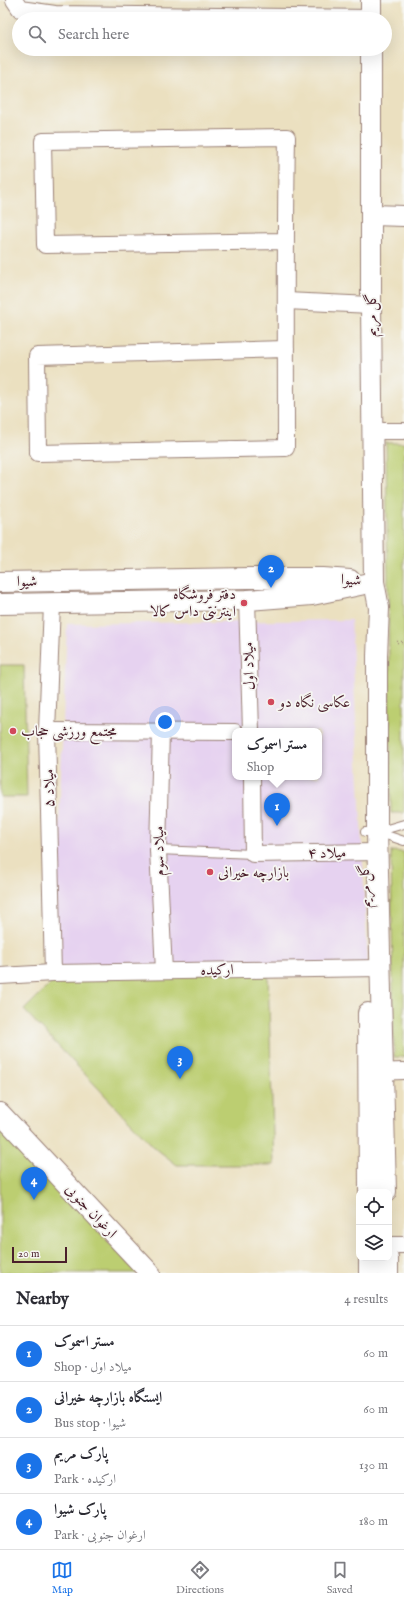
<!DOCTYPE html>
<meta charset="utf-8">
<style>
:root{--surface:#fff;--page:#f7f7f7;--text:#2b2b33;--muted:#7c7c81;--line:#e1e1e2;--accent:#1a73e8}
body{margin:0;font-family:"IM FELL English",Amiri,serif;background:var(--page);color:var(--text)}
.controls{position:absolute;right:12px;bottom:12px;display:grid;overflow:hidden;border-radius:8px;box-shadow:0 4px 16px #0002}
.controls button{width:36px;height:36px;display:grid;place-items:center;padding:0;border:0;border-bottom:1px solid var(--line);background:var(--surface);color:var(--text);font:20px sans-serif}
.scale{position:absolute;left:12px;bottom:10px;width:55px;box-sizing:border-box;padding-left:4px;border:2px solid #4a1f2b;border-top:0;font-size:11px;line-height:14px;white-space:nowrap;color:#4a1f2b;-webkit-text-stroke:3px #f6f6f2;paint-order:stroke}
.you{position:absolute;left:165px;top:722px;width:14px;height:14px;margin:-10px;border:3px solid #fff;border-radius:50%;background:#1a73e8;box-shadow:0 0 0 6px #1a73e833}
.badge{display:grid;place-items:center;width:26px;height:26px;border-radius:50%;background:var(--accent);color:#fff;font-size:13px;font-weight:700}
.pin{position:absolute;translate:-50% -33px;filter:drop-shadow(0 1px 2px #0008)}
.pin::after{content:'';position:absolute;top:21px;width:14px;height:12px;background:inherit;clip-path:polygon(0 0,100% 0,50% 100%)}
.popup{position:absolute;left:232px;top:728px;width:90px;height:52px;box-sizing:border-box;display:grid;place-content:center;border-radius:8px;background:var(--surface);filter:drop-shadow(0 1px 3px #0005);font-size:13px;white-space:nowrap;color:var(--muted)}
.popup b{font-size:15px;color:var(--text)}
.popup::after{content:'';position:absolute;left:50%;top:100%;margin-left:-8px;border:8px solid transparent;border-top-color:var(--surface)}
.list{margin:0;padding:0;list-style:none}
h2{display:flex;justify-content:space-between;align-items:center;height:52px;margin:0;padding:0 16px;font-size:17px}
h2 small{font-size:13px;font-weight:400;color:var(--muted)}
.list li{display:grid;grid-template-columns:26px 1fr auto;gap:12px;align-items:center;box-sizing:border-box;height:56px;padding:0 16px;border-top:1px solid var(--line)}
.list b{display:block;font-size:15px;white-space:nowrap}
.list p{margin:0;font-size:13px;white-space:nowrap;color:var(--muted)}
.list em{font-size:13px;font-style:normal;color:var(--muted)}
.icon{flex:none;width:22px;height:22px;fill:none;stroke:currentColor;stroke-width:2;stroke-linecap:round;stroke-linejoin:round}
.map{position:relative;flex:none;width:404px;height:1273px;overflow:hidden}
.search{position:absolute;background:var(--surface);box-shadow:0 4px 16px #0002;left:12px;right:12px;top:12px;height:44px;display:flex;align-items:center;gap:10px;box-sizing:border-box;padding:0 14px;border-radius:22px;color:var(--muted);font-size:15px}
.sheet{height:276px;background:var(--surface)}
nav{display:flex;justify-content:space-around;align-items:center;box-sizing:border-box;height:56px;border-top:1px solid var(--line);background:var(--surface);font-size:11px;color:var(--muted)}
nav a{display:grid;justify-items:center;gap:2px}
nav .on{color:var(--accent)}
.map>svg:first-child{display:block}
.built{fill:#e6d2f0;fill-rule:evenodd}
.green{fill:#bcce71;stroke:#83764e}
.lines{fill:none;stroke-linecap:round;stroke-linejoin:round}
.service-casing{stroke:#9a8076;stroke-width:10}
.minor-casing{stroke:#9a8076;stroke-width:18}
.tertiary-casing{stroke:#9a8076;stroke-width:22}
.path{stroke:#9a8076;stroke-width:2.5;stroke-dasharray:1 3;stroke-linecap:butt}
.service{stroke:#fff;stroke-width:8}
.minor{stroke:#fff;stroke-width:16}
.tertiary{stroke:#fff;stroke-width:20}
.poi-dot{fill:#d1495b;stroke:#f6f6f2;stroke-width:1.5}
.labels{text-anchor:middle;dominant-baseline:central;stroke-width:3.5;stroke-linejoin:round;paint-order:stroke}
.street-label{font-size:15px;fill:#4a1f2b;stroke:#f6f6f2}
.poi-label{font-size:15px;fill:#4a1f2b;stroke:#f6f6f2;text-anchor:start}
</style>
<div class="map">
<svg width="404" height="1273" viewBox="0 0 404 1273">
<rect width="100%" height="100%" fill="#f6f6f2"/>
<filter id="ink" filterUnits="userSpaceOnUse"><feTurbulence type="fractalNoise" baseFrequency=".025" numOctaves="2"/><feDisplacementMap in="SourceGraphic" scale="8" xChannelSelector="R" yChannelSelector="G"/><feConvolveMatrix kernelMatrix="1 2 1 2 8 2 1 2 1" color-interpolation-filters="sRGB"/></filter>
<filter id="wash" filterUnits="userSpaceOnUse"><feTurbulence type="fractalNoise" baseFrequency=".012" numOctaves="4" result="noise"/><feDisplacementMap in="SourceGraphic" scale="16" xChannelSelector="R" yChannelSelector="G"/><feGaussianBlur stdDeviation="0.9" result="paint"/><feColorMatrix in="noise" values="0 0 0 0 0 0 0 0 0 0 0 0 0 0 0 0 0 1.4 0 .05"/><feComposite in="paint" operator="in"/></filter>
<g filter="url(#wash)">
<rect width="100%" height="100%" fill="#ebe0c0"/>
<path class="built" d="M 351,620 L 368,968 L 53,973 L 67,624 ZM 235,731 L 319,731 L 319,777 L 235,777 Z"/>
<g class="green">
<polygon points="386,443 404,443 404,813 391,813"/>
<polygon points="0,665 24,665 27,797 0,797"/>
<polygon points="391,851 404,852 404,1057 394,1057"/>
<polygon points="268,972 274,1165 177,1165 154,1147 24,1010 57,977"/>
<polygon points="0,1127 138,1273 0,1273"/>
</g>
</g>
<g filter="url(#ink)">
<g class="lines">
<defs>
<g id="service">
<polyline points="365,832 377,832 404,824"/>
<polyline points="377,832 404,841"/>
<polyline points="158,850 253,854"/>
</g>
<g id="minor">
<polyline points="14,0 20,9 55,14 371,18"/>
<path d="M 285,241 L 45,245 L 43,141 L 287,137 C 285,241 286,345 286,448 L 38,453 L 37,356 L 286,349"/>
<polyline points="286,301 371,305"/>
<polyline points="372,431 404,431"/>
<polyline points="247,600 251,731"/>
<polyline points="52,604 47,731 53,973"/>
<polyline points="47,731 235,732"/>
<polyline points="161,731 158,850 164,971"/>
<polyline points="252,777 253,854 377,852"/>
<polyline points="0,976 53,973 380,968"/>
<polyline points="372,1072 404,1071"/>
<polyline points="389,1245 404,1245"/>
</g>
<g id="tertiary">
<polyline points="371,19 371,0"/>
<polyline points="371,49 371,305 374,582 379,608 377,656 377,832 386,1192"/>
<polyline points="372,215 404,216"/>
<polyline points="0,582 250,578 323,578 350,580"/>
<polyline points="0,604 247,600 312,595 374,582"/>
<polyline points="368,1013 369,1192"/>
<polyline points="0,1113 150,1273"/>
<polyline points="369,1273 369,1258"/>
<polyline points="388,1273 388,1258"/>
</g>
</defs>
<use href="#service" class="service-casing"/>
<use href="#minor" class="minor-casing"/>
<use href="#tertiary" class="tertiary-casing"/>
<polyline class="path" points="397,642 404,642"/>
<use href="#service" class="service"/>
<use href="#minor" class="minor"/>
<use href="#tertiary" class="tertiary"/>
</g>
</g>
<g class="poi-dot">
<circle cx="244" cy="603" r="4"/>
<circle cx="271" cy="702" r="4"/>
<circle cx="13" cy="731" r="4"/>
<circle cx="210" cy="872" r="4"/>
</g>
<g class="labels">
<g class="street-label">
<text transform="translate(371 315) rotate(-90)">گل مریم</text>
<text transform="translate(351 580) rotate(4)">شیوا</text>
<text x="27" y="581">شیوا</text>
<text transform="translate(249 666) rotate(-92)">میلاد اول</text>
<text transform="translate(49 788) rotate(-91)">میلاد ۵</text>
<text transform="translate(159 851) rotate(-91)">میلاد سوم</text>
<text transform="translate(327 853) rotate(-1)">میلاد ۴</text>
<text transform="translate(365 886) rotate(-92)">گل مریم</text>
<text transform="translate(217 970) rotate(-1)">ارکیده</text>
<text transform="translate(91 1211) rotate(47)">ارغوان جنوبی</text>
</g>
<g class="poi-label">
<text x="236" y="594" text-anchor="end">دفتر فروشگاه<tspan x="236" dy="17">اینترنتی داس کالا</tspan></text>
<text x="279" y="702">عکاسی نگاه دو</text>
<text x="21" y="731">مجتمع ورزشی حجاب</text>
<text x="218" y="872">بازارچه خیرانی</text>
</g>
</g>
</svg>
<div class="controls">
<button><svg class="icon" aria-label="locate" viewBox="0 0 24 24"><circle cx="12" cy="12" r="6"/><path d="M12 2v4M12 18v4M2 12h4M18 12h4"/></svg></button>
<button><svg class="icon" aria-label="layers" viewBox="0 0 24 24"><path d="M12 4l9 5-9 5-9-5zM3 14l9 5 9-5"/></svg></button>
</div>
<div class="scale">20 m</div>
<div class="you"></div>
<div class="pin badge" style="left:277px;top:826px">1</div>
<div class="popup"><b>مستر اسموک</b>Shop</div>
<div class="pin badge" style="left:271px;top:588px">2</div>
<div class="pin badge" style="left:180px;top:1079px">3</div>
<div class="pin badge" style="left:34px;top:1200px">4</div>
<div class="search"><svg class="icon" aria-label="search" viewBox="0 0 24 24"><circle cx="10" cy="10" r="6"/><path d="M15 15l6 6"/></svg>Search here</div>
</div>
<section class="sheet">
<h2>Nearby<small>4 results</small></h2>
<ul class="list">
<li><span class="badge">1</span><div><b>مستر اسموک</b><p>Shop · میلاد اول</p></div><em>60 m</em></li>
<li><span class="badge">2</span><div><b>ایستگاه بازارچه خیرانی</b><p>Bus stop · شیوا</p></div><em>60 m</em></li>
<li><span class="badge">3</span><div><b>پارک مریم</b><p>Park · ارکیده</p></div><em>130 m</em></li>
<li><span class="badge">4</span><div><b>پارک شیوا</b><p>Park · ارغوان جنوبی</p></div><em>180 m</em></li>
</ul>
</section>
<nav>
<a class="on"><svg class="icon" aria-label="map" viewBox="0 0 24 24"><path d="M3 6l6-2 6 2 6-2v14l-6 2-6-2-6 2zM9 4v14M15 6v14"/></svg>Map</a>
<a><svg class="icon" aria-label="directions" viewBox="0 0 24 24"><path d="M12 3l9 9-9 9-9-9zM9 14v-3h6M13 9l2 2-2 2"/></svg>Directions</a>
<a><svg class="icon" aria-label="saved" viewBox="0 0 24 24"><path d="M7 4h10v16l-5-4-5 4z"/></svg>Saved</a>
</nav>
